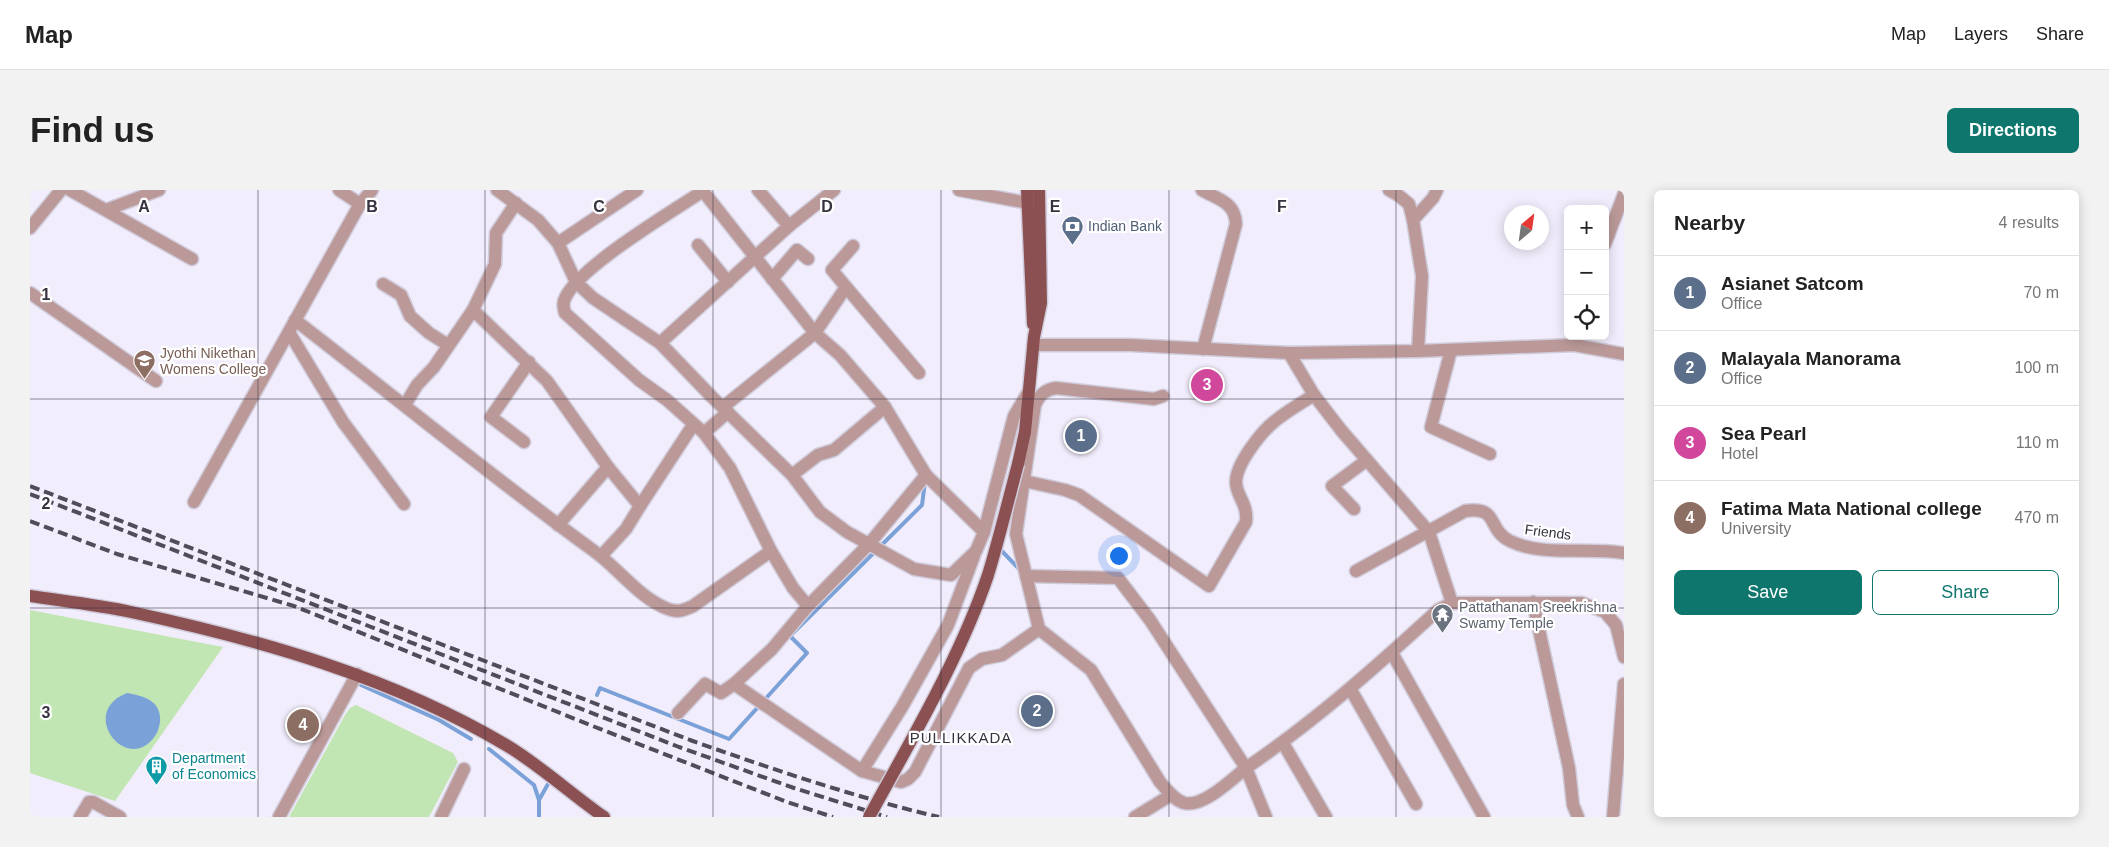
<!DOCTYPE html>
<meta charset="utf-8">
<style>
:root{--surface:#fff;--page:#f2f2f2;--text:#222;--muted:#767676;--line:#e0e0e0;--accent:#0f766e}
body{margin:0;font-family:Helvetica,sans-serif;background:var(--page);color:var(--text)}
.controls{position:absolute;right:15px;top:15px;display:grid;overflow:hidden;border-radius:8px;box-shadow:0 2px 12px #0003}
.controls button{width:45px;height:45px;display:grid;place-items:center;padding:0;border:0;border-bottom:1px solid var(--line);background:var(--surface);color:var(--text);font:25px sans-serif}
.compass{position:absolute;left:1474px;top:15px;width:45px;height:45px;border-radius:50%;background:var(--surface);box-shadow:0 2px 12px #0003;rotate:29deg}
.you{position:absolute;left:1088px;top:365px;width:18px;height:18px;margin:-12px;border:4px solid #fff;border-radius:50%;background:#1a73e8;box-shadow:0 0 0 8px #1a73e833}
.badge{display:grid;place-items:center;width:32px;height:32px;border-radius:50%;background:var(--accent);color:#fff;font-size:16px;font-weight:700}
.pin{position:absolute;translate:-50% -50%;border:2px solid #fff;box-shadow:0 1px 5px #0006}
.list{margin:0;padding:0;list-style:none}
h2{display:flex;justify-content:space-between;align-items:center;height:65px;margin:0;padding:0 20px;font-size:21px}
h2 small{font-size:16px;font-weight:400;color:var(--muted)}
.list li{display:grid;grid-template-columns:32px 1fr auto;gap:15px;align-items:center;box-sizing:border-box;height:75px;padding:0 20px;border-top:1px solid var(--line)}
.list b{display:block;font-size:19px;white-space:nowrap}
.list p{margin:0;font-size:16px;white-space:nowrap;color:var(--muted)}
.list em{font-size:16px;font-style:normal;color:var(--muted)}
.actions{display:flex;gap:10px;padding:15px 20px}
.actions a{flex:1;padding:11px 0;border:1px solid var(--accent);border-radius:8px;text-align:center;font-size:18px;color:var(--accent)}
.actions .main{background:var(--accent);color:#fff}
.icon{flex:none;width:28px;height:28px;fill:none;stroke:currentColor;stroke-width:2;stroke-linecap:round;stroke-linejoin:round}
.map{position:relative;flex:none;width:1594px;height:627px;overflow:hidden;border-radius:8px}
header{display:flex;align-items:center;gap:30px;box-sizing:border-box;height:70px;padding:0 25px;background:var(--surface);border-bottom:1px solid var(--line)}
header strong{font-size:24px}
nav{display:flex;gap:28px;margin-inline-start:auto;font-size:18px}
.intro{display:flex;align-items:center;justify-content:space-between;box-sizing:border-box;height:120px;padding:0 30px}
h1{margin:0;font-size:35px}
.button{padding:12px 22px;border-radius:8px;background:var(--accent);color:#fff;font-size:18px;font-weight:700}
main{display:flex;gap:30px;padding:0 30px}
aside{flex:1;background:var(--surface);border-radius:8px;box-shadow:0 2px 12px #0003}
.map>svg:first-child{display:block}
.green{fill:#c1e5b3}
.water{fill:#7aa1d8}
.lines{fill:none;stroke-linecap:round;stroke-linejoin:round}
.stream{stroke:#7aa1d8;stroke-width:4}
.minor-casing{stroke:#d0cbda;stroke-width:15}
.major-casing{stroke:#d0cbda;stroke-width:15}
.minor{stroke:#bc9999;stroke-width:12}
.major{stroke:#8b5152;stroke-width:12}
.rail{stroke:#504c5a;stroke-width:4;stroke-dasharray:10 5;stroke-linecap:butt}
.major-bridge-casing{stroke:#d0cbda;stroke-width:15;stroke-linecap:butt}
.major-bridge{stroke:#8b5152;stroke-width:12}
.grid{fill:none;stroke:#36323f;stroke-width:1;stroke-opacity:0.55}
.labels{text-anchor:middle;dominant-baseline:central;stroke-width:4.5;stroke-linejoin:round;paint-order:stroke}
.service-label{font-size:14px;fill:#4e5e75;stroke:#fff;text-anchor:start}
.education-label{font-size:14px;fill:#785e54;stroke:#fff;text-anchor:start}
.street-label{font-size:14px;fill:#36323f;stroke:#fff}
.worship-label{font-size:14px;fill:#5b616d;stroke:#fff;text-anchor:start}
.culture-label{font-size:14px;fill:#0d838f;stroke:#fff;text-anchor:start}
.neighbourhood-label{font-size:15px;letter-spacing:1px;fill:#36323f;stroke:#fff}
.grid-label{font-size:16px;text-anchor:middle;font-weight:bold;fill:#36323f;stroke:#fff;stroke-width:4.5;stroke-linejoin:round;paint-order:stroke}
</style>
<header>
<strong>Map</strong>
<nav><a>Map</a><a>Layers</a><a>Share</a></nav>
</header>
<div class="intro"><h1>Find us</h1><a class="button">Directions</a></div>
<main>
<div class="map">
<svg width="1594" height="627" viewBox="0 0 1594 627">
<rect width="100%" height="100%" fill="#f2edfc"/>
<g class="green">
<polygon points="0,420 193,457 85,611 0,583"/>
<polygon points="326,515 423,563 428,572 399,627 259,627 315,525 320,518"/>
</g>
<path class="water" d="M 97,503 C 114,506 132,511 130,532 C 129,537 128,542 125,546 C 97,586 47,522 97,503 Z"/>
<g class="lines">
<g class="stream">
<polyline points="969,358 990,380"/>
<polyline points="331,495 409,530 441,549"/>
<polyline points="567,505 570,498 699,549 777,463 760,446 892,315 895,292"/>
<polyline points="459,559 504,595 509,610 509,627"/>
<polyline points="509,610 518,594"/>
</g>
<defs>
<g id="minor">
<polyline points="40,0 162,69"/>
<polyline points="309,0 330,14"/>
<polyline points="467,0 508,30 528,53 546,92 563,108 630,153 682,207 762,285 790,322 817,342 884,379 921,385 946,361 954,342 984,226 999,201"/>
<polyline points="728,0 759,36"/>
<polyline points="929,0 998,13"/>
<path d="M 1172,0 C 1189,10 1205,12 1206,34 L 1173,159"/>
<polyline points="1359,0 1368,5 1379,14 1383,30 1392,86 1388,161"/>
<polyline points="76,20 129,0"/>
<polyline points="1383,30 1403,8 1407,0"/>
<polyline points="0,38 31,0"/>
<polyline points="528,53 607,0"/>
<polyline points="1575,54 1594,4"/>
<polyline points="668,55 698,92"/>
<polyline points="742,89 767,60 778,69"/>
<polyline points="353,94 371,105 380,126 399,143 418,155"/>
<polyline points="816,97 802,80 823,56"/>
<polyline points="0,103 126,191"/>
<polyline points="443,120 517,191 578,277 610,316 596,339 571,366"/>
<path d="M 265,130 C 365,207 462,287 564,361 C 589,379 609,408 638,419 C 648,423 654,420 663,416 L 741,361 L 763,398 L 778,416 L 839,354 L 896,285"/>
<polyline points="259,142 313,232 374,314"/>
<polyline points="630,153 759,36 804,0"/>
<polyline points="1003,155 1100,155 1259,163 1388,161 1544,155 1594,164"/>
<polyline points="1421,160 1401,237 1460,264"/>
<path d="M 1133,206 L 1124,209 L 1026,198 C 1015,200 1010,204 1005,215 L 986,344 L 1009,439 L 1061,480 L 1130,592 C 1137,600 1144,610 1154,613 C 1173,618 1202,589 1216,578 L 1236,627"/>
<polyline points="375,215 387,195 404,177 443,120 465,74 466,43 486,13"/>
<polyline points="693,217 785,143 816,97 889,183"/>
<polyline points="674,243 698,222"/>
<polyline points="494,252 461,227 499,172"/>
<polyline points="762,285 788,265 804,260 855,217"/>
<path d="M 994,291 L 1035,300 L 1049,305 L 1179,396 L 1216,332 C 1218,313 1206,306 1206,292 C 1206,274 1231,242 1245,231 C 1257,221 1271,213 1284,205"/>
<polyline points="164,312 330,14 342,0"/>
<polyline points="610,316 663,235"/>
<polyline points="1324,319 1302,296 1337,270"/>
<polyline points="528,335 578,277"/>
<path d="M 741,361 L 700,278 L 674,243 L 637,210 L 609,190 L 535,123 C 534,120 533,115 534,111 C 543,80 643,21 673,1 L 785,143 L 810,165 L 855,217 L 896,285 L 954,342"/>
<polyline points="944,366 918,435 872,517 832,581 871,592 878,589 885,582 939,478 952,469 972,465 1009,439"/>
<path d="M 1326,381 L 1435,321 C 1470,316 1456,339 1480,351 C 1512,367 1559,357 1594,363"/>
<path d="M 996,386 L 1088,388 L 1120,430 L 1216,578 C 1285,531 1346,477 1408,420 L 1422,413 L 1399,342 L 1311,240 L 1284,205 L 1259,163"/>
<polyline points="1503,412 1539,578 1543,615 1548,627"/>
<polyline points="1422,413 1552,413 1575,422 1586,435 1594,467"/>
<polyline points="778,416 742,459 704,494 832,581"/>
<polyline points="1362,463 1454,627"/>
<polyline points="1321,500 1386,614"/>
<polyline points="648,523 675,494 691,503 704,494"/>
<polyline points="1253,553 1296,627"/>
<polyline points="50,627 59,612 63,612 90,627"/>
<polyline points="249,627 327,484"/>
<polyline points="411,627 434,579"/>
<polyline points="1105,627 1141,605"/>
<polyline points="1583,627 1594,494"/>
</g>
<g id="major">
<polyline points="997,0 1003,134"/>
<polyline points="988,274 995,242 1004,147 1011,113 1009,0"/>
<path d="M 0,406 C 33,411 68,415 101,422 C 231,450 361,487 476,555 C 511,576 541,604 574,627"/>
</g>
</defs>
<use href="#minor" class="minor-casing"/>
<use href="#major" class="major-casing"/>
<use href="#minor" class="minor"/>
<use href="#major" class="major"/>
<g class="rail">
<path d="M 0,296 L 660,550 C 742,579 824,607 909,627"/>
<polyline points="0,304 649,557 764,598 857,627"/>
<polyline points="0,331 87,364 264,416 560,535 757,612 803,627"/>
</g>
<defs>
<path id="major-bridge" d="M 839,627 C 881,550 930,468 958,385 C 969,349 978,311 988,274"/>
</defs>
<use href="#major-bridge" class="major-bridge-casing"/>
<use href="#major-bridge" class="major-bridge"/>
</g>
<path class="grid" d="M 228,0 L 228,627M 455,0 L 455,627M 683,0 L 683,627M 911,0 L 911,627M 1139,0 L 1139,627M 1366,0 L 1366,627M 0,209 L 1594,209M 0,418 L 1594,418"/>
<defs>
<symbol id="bank-pin" viewBox="-11 -11 22 30"><path d="M0 17L-7.5 6A9.5 9.5 0 1 1 7.5 6Z" fill="#5c6f8a" stroke="#fff"/><path d="M-6-4H6V4H-6ZM0-2.3a2.3 2.3 0 1 0 0 4.6a2.3 2.3 0 1 0 0-4.6Z" fill="#fff"/></symbol>
<symbol id="university-pin" viewBox="-11 -11 22 30"><path d="M0 17L-7.5 6A9.5 9.5 0 1 1 7.5 6Z" fill="#8d6e63" stroke="#fff"/><path d="M0-5L7-2L0 1L-7-2ZM-4 1L0 2.5L4 1V4Q0 6-4 4Z" fill="#fff"/></symbol>
<symbol id="temple-pin" viewBox="-11 -11 22 30"><path d="M0 17L-7.5 6A9.5 9.5 0 1 1 7.5 6Z" fill="#6b7280" stroke="#fff"/><path d="M0-6L5-2H3V0L6.5 2.5H4V6H1.5V3h-3V6H-4V2.5H-6.5L-3 0V-2H-5Z" fill="#fff"/></symbol>
<symbol id="building-pin" viewBox="-11 -11 22 30"><path d="M0 17L-7.5 6A9.5 9.5 0 1 1 7.5 6Z" fill="#0f9aa8" stroke="#fff"/><path d="M-4-6H4V6H1V3H-1V6H-4ZM-2.5-4.3h1.7v1.8h-1.7ZM.8-4.3h1.7v1.8H.8ZM-2.5-1h1.7V.8h-1.7ZM.8-1h1.7V.8H.8Z" fill="#fff"/></symbol>
</defs>
<g fill-rule="evenodd">
<use href="#bank-pin" x="1030" y="24" width="25" height="34"/>
<use href="#university-pin" x="102" y="158" width="25" height="34"/>
<use href="#temple-pin" x="1400" y="412" width="25" height="34"/>
<use href="#building-pin" x="114" y="564" width="25" height="34"/>
</g>
<g class="labels">
<g class="service-label">
<text x="1058" y="36">Indian Bank</text>
</g>
<g class="education-label">
<text x="130" y="163">Jyothi Nikethan<tspan x="130" dy="16">Womens College</tspan></text>
</g>
<g class="street-label">
<text transform="translate(1518 342) rotate(7)">Friends</text>
</g>
<g class="worship-label">
<text x="1429" y="417">Pattathanam Sreekrishna<tspan x="1429" dy="16">Swamy Temple</tspan></text>
</g>
<g class="culture-label">
<text x="142" y="568">Department<tspan x="142" dy="16">of Economics</tspan></text>
</g>
<g class="neighbourhood-label">
<text x="931" y="547">PULLIKKADA</text>
</g>
</g>
<g class="grid-label">
<text x="114" y="22">A</text>
<text x="342" y="22">B</text>
<text x="569" y="22">C</text>
<text x="797" y="22">D</text>
<text x="1025" y="22">E</text>
<text x="1252" y="22">F</text>
<text x="16" y="110">1</text>
<text x="16" y="319">2</text>
<text x="16" y="528">3</text>
</g>
</svg>
<div class="controls">
<button>+</button>
<button>−</button>
<button><svg class="icon" aria-label="locate" viewBox="0 0 24 24"><circle cx="12" cy="12" r="6"/><path d="M12 2v4M12 18v4M2 12h4M18 12h4"/></svg></button>
</div>
<svg class="compass" viewBox="-18 -18 36 36"><path d="M0-13l5 13h-10z" fill="#e53935"/><path d="M0 13l5-13h-10z" fill="#767676"/></svg>
<div class="you"></div>
<div class="pin badge" style="left:1051px;top:246px;background:#5c6f8a">1</div>
<div class="pin badge" style="left:1007px;top:521px;background:#5c6f8a">2</div>
<div class="pin badge" style="left:1177px;top:195px;background:#d1479c">3</div>
<div class="pin badge" style="left:273px;top:535px;background:#8d6e63">4</div>
</div>
<aside>
<h2>Nearby<small>4 results</small></h2>
<ul class="list">
<li><span class="badge" style="background:#5c6f8a">1</span><div><b>Asianet Satcom</b><p>Office</p></div><em>70 m</em></li>
<li><span class="badge" style="background:#5c6f8a">2</span><div><b>Malayala Manorama</b><p>Office</p></div><em>100 m</em></li>
<li><span class="badge" style="background:#d1479c">3</span><div><b>Sea Pearl</b><p>Hotel</p></div><em>110 m</em></li>
<li><span class="badge" style="background:#8d6e63">4</span><div><b>Fatima Mata National college</b><p>University</p></div><em>470 m</em></li>
</ul>
<div class="actions"><a class="main">Save</a><a>Share</a></div>
</aside>
</main>
